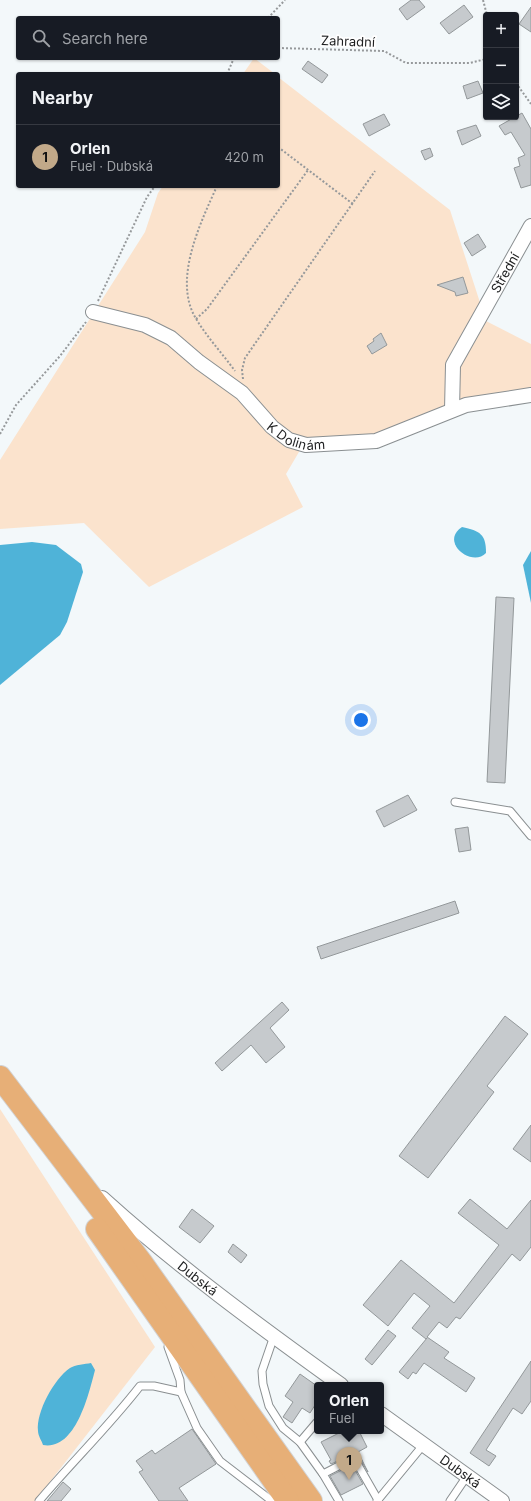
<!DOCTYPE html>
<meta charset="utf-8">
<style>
:root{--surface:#171b24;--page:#20242c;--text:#f1f3f6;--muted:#9ea1a6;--line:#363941;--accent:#c2a989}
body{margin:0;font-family:Inter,sans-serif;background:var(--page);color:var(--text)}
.controls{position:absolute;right:12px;top:12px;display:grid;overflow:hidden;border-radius:4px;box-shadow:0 1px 3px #0004}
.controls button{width:36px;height:36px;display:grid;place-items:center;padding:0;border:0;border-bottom:1px solid var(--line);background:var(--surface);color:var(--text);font:20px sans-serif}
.you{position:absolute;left:361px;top:720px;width:14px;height:14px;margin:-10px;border:3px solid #fff;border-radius:50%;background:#1a73e8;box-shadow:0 0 0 6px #1a73e833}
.badge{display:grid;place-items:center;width:26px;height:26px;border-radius:50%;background:var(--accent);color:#111;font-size:13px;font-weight:700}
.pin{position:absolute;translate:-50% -33px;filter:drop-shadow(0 1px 2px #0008)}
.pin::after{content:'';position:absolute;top:21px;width:14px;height:12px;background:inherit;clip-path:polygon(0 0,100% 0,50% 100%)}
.popup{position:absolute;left:314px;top:1382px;width:70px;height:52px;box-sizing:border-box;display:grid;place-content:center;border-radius:4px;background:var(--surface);filter:drop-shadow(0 1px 3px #0005);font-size:13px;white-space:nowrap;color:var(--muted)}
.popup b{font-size:15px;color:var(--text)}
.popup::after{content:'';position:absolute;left:50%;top:100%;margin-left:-8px;border:8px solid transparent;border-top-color:var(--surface)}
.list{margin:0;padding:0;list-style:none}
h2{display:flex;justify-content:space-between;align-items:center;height:52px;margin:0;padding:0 16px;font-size:17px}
h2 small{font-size:13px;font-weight:400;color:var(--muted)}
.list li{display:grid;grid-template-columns:26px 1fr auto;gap:12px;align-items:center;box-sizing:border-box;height:64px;padding:0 16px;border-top:1px solid var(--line)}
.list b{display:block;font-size:15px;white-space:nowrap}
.list p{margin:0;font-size:13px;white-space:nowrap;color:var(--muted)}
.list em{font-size:13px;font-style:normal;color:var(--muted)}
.icon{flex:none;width:22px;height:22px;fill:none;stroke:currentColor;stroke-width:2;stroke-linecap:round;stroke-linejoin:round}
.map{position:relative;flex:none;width:531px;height:1501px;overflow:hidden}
.search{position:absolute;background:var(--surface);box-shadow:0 1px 3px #0004;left:16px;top:16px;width:264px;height:44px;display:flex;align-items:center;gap:10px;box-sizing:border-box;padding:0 14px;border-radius:4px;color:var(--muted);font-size:15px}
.panel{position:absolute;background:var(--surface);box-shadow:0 1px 3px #0004;left:16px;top:72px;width:264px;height:116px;border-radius:4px}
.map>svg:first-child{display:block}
.green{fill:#fbe3cd}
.water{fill:#4fb3d8}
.building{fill:#c6cacd;stroke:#93989a}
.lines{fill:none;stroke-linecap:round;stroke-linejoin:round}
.service-casing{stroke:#8a8f91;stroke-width:9}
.minor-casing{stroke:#8a8f91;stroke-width:16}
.trunk-casing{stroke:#d2d2d3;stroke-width:24}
.path{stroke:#96999b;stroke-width:2;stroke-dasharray:2 2;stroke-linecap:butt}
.service{stroke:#fff;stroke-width:7}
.minor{stroke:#fff;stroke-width:14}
.trunk{stroke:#e7af77;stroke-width:22}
.labels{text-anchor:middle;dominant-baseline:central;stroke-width:3.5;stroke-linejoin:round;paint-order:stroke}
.street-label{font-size:13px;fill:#1f2021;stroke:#fff}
</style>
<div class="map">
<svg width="531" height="1501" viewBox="0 0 531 1501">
<rect width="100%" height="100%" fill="#f3f8fa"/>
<g class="green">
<polygon points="254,58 275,74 243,74"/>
<polygon points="278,77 450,210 486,321 531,344 531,390 375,435 306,440 286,474 303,507 149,587 84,523 0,529 0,460 145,232 158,193 163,186 278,186"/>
<polygon points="0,1109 155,1347 35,1501 0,1501"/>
</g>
<g class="water">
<path d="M 462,527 C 480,531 486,534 486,553 C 472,568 439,542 462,527 Z"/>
<polygon points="32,542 56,545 81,564 83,572 67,622 60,635 0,685 0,545"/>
<polygon points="531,551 531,603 523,565"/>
<path d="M 91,1363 L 95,1370 C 89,1393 76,1451 43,1445 C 42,1441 38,1436 38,1431 C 36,1412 54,1379 70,1368 C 75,1365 85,1364 91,1363 Z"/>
</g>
<g class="building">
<polygon points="411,0 419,0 425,7 407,20 399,9"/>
<polygon points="464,5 473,17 449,34 440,23"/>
<polygon points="531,7 531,32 519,24"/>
<polygon points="308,61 328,75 322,83 302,69"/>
<polygon points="478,81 483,93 467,99 463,86"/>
<polygon points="522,113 531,129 531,185 521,188 514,168 520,166 518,158 525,155 511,132 505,135 499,126"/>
<polygon points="384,114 390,125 369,136 363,124"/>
<polygon points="476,125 481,136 462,145 457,131"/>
<polygon points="430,148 433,156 425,160 421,151"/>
<polygon points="478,234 486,247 472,256 464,243"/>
<polygon points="463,277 468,293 456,296 455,292 437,285"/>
<polygon points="381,333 387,345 372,354 367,346 374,341 373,339"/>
<polygon points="496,597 514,598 505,783 487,782"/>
<polygon points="408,795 417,810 384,827 376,811"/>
<polygon points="468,827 471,850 459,852 455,829"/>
<polygon points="455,901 459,913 321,959 317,947"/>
<polygon points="282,1002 289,1010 270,1028 285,1047 266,1063 251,1045 222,1071 215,1063"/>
<polygon points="505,1016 528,1034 487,1086 494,1092 428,1178 399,1156"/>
<polygon points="531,1125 531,1162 513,1149"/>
<polygon points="470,1199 507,1229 531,1200 531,1247 520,1261 512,1254 460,1319 456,1317 447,1328 439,1322 427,1337 449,1352 444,1358 475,1378 466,1392 424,1363 416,1374 413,1372 408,1379 399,1372 427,1338 426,1339 412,1328 430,1306 414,1293 388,1326 363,1305 401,1260 454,1303 499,1245 458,1213"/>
<polygon points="192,1209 214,1226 200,1243 179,1227"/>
<polygon points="233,1244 247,1255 241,1263 228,1252"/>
<polygon points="388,1330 396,1336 372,1365 365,1359"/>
<polygon points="531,1361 531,1401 522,1414 513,1408 486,1450 496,1456 489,1466 470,1453"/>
<polygon points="300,1374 317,1386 317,1402 310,1413 302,1408 292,1423 283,1417 293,1402 285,1396"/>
<polygon points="192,1429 216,1464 179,1488 188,1501 159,1501 139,1472 143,1470 136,1461 152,1450 155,1454"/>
<polygon points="343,1431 359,1431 367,1447 358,1452 368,1472 358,1456 355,1453 331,1464 329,1461 331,1460 321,1442"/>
<polygon points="352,1465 363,1484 341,1495 330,1476"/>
<polygon points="63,1482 71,1489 61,1501 47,1501"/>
</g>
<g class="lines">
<defs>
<g id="service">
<polyline points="455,802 510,811 531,836"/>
<polyline points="274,1336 262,1371 263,1384 269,1406 283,1428 300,1442 323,1474 339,1501"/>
<polyline points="168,1347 180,1380 181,1392 197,1428 220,1461 272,1501"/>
<polyline points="300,1442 317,1422"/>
<polyline points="323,1474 354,1458 378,1500"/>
<path d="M 39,1501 C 72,1462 109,1426 140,1386 L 154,1386 L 181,1392"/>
<polyline points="377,1501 424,1444"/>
<polyline points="450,1501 467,1476"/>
</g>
<g id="minor">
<path id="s1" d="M 93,312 L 145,325 L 171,338 L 199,362 L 242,393 L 272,427 L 289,440 L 306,445 L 376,441 L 466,405 L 531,395"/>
<path id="s2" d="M 452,410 L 453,365 L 531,226"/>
<path id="s3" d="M 102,1198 C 177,1266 259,1326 341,1385"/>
<path id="s4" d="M 381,1414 L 502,1501"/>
</g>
<g id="trunk">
<polyline points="0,1077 141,1262 311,1501"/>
<polyline points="97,1229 288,1501"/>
</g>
</defs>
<use href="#service" class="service-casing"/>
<use href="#minor" class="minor-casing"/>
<use href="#trunk" class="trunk-casing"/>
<g class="path">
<polyline points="483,0 487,15"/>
<polyline points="268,18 285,0"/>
<polyline points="278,48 384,51 406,63 470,63 486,59"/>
<polyline points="227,74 234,58"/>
<polyline points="516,83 531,104"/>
<polyline points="278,147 353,204"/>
<path d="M 217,186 C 201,222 173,278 195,317 C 206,336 222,353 235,371"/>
<polyline points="98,301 147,197 155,186"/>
<polyline points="196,319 207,309 308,170"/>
<polyline points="243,379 242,370 245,358 375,171"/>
<polyline points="0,434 16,405 60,356 86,322"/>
</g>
<use href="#service" class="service"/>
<use href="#minor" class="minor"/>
<use href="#trunk" class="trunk"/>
</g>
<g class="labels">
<g class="street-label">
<text transform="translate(348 41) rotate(2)">Zahradní</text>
<text stroke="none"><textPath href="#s2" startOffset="151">Střední</textPath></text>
<text stroke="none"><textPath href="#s1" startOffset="245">K Dolinám</textPath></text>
<text stroke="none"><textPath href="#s3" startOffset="125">Dubská</textPath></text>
<text stroke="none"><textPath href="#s4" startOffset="98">Dubská</textPath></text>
</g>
</g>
</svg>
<div class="controls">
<button>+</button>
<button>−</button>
<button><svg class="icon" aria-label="layers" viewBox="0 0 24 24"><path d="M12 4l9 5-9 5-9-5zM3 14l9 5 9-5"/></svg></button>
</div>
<div class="you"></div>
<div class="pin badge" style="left:349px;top:1480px">1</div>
<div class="popup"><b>Orlen</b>Fuel</div>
<div class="search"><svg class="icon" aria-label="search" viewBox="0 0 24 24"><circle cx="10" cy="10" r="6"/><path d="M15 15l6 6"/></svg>Search here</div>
<section class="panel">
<h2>Nearby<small></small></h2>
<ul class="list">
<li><span class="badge">1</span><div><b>Orlen</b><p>Fuel · Dubská</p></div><em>420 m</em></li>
</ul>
</section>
</div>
